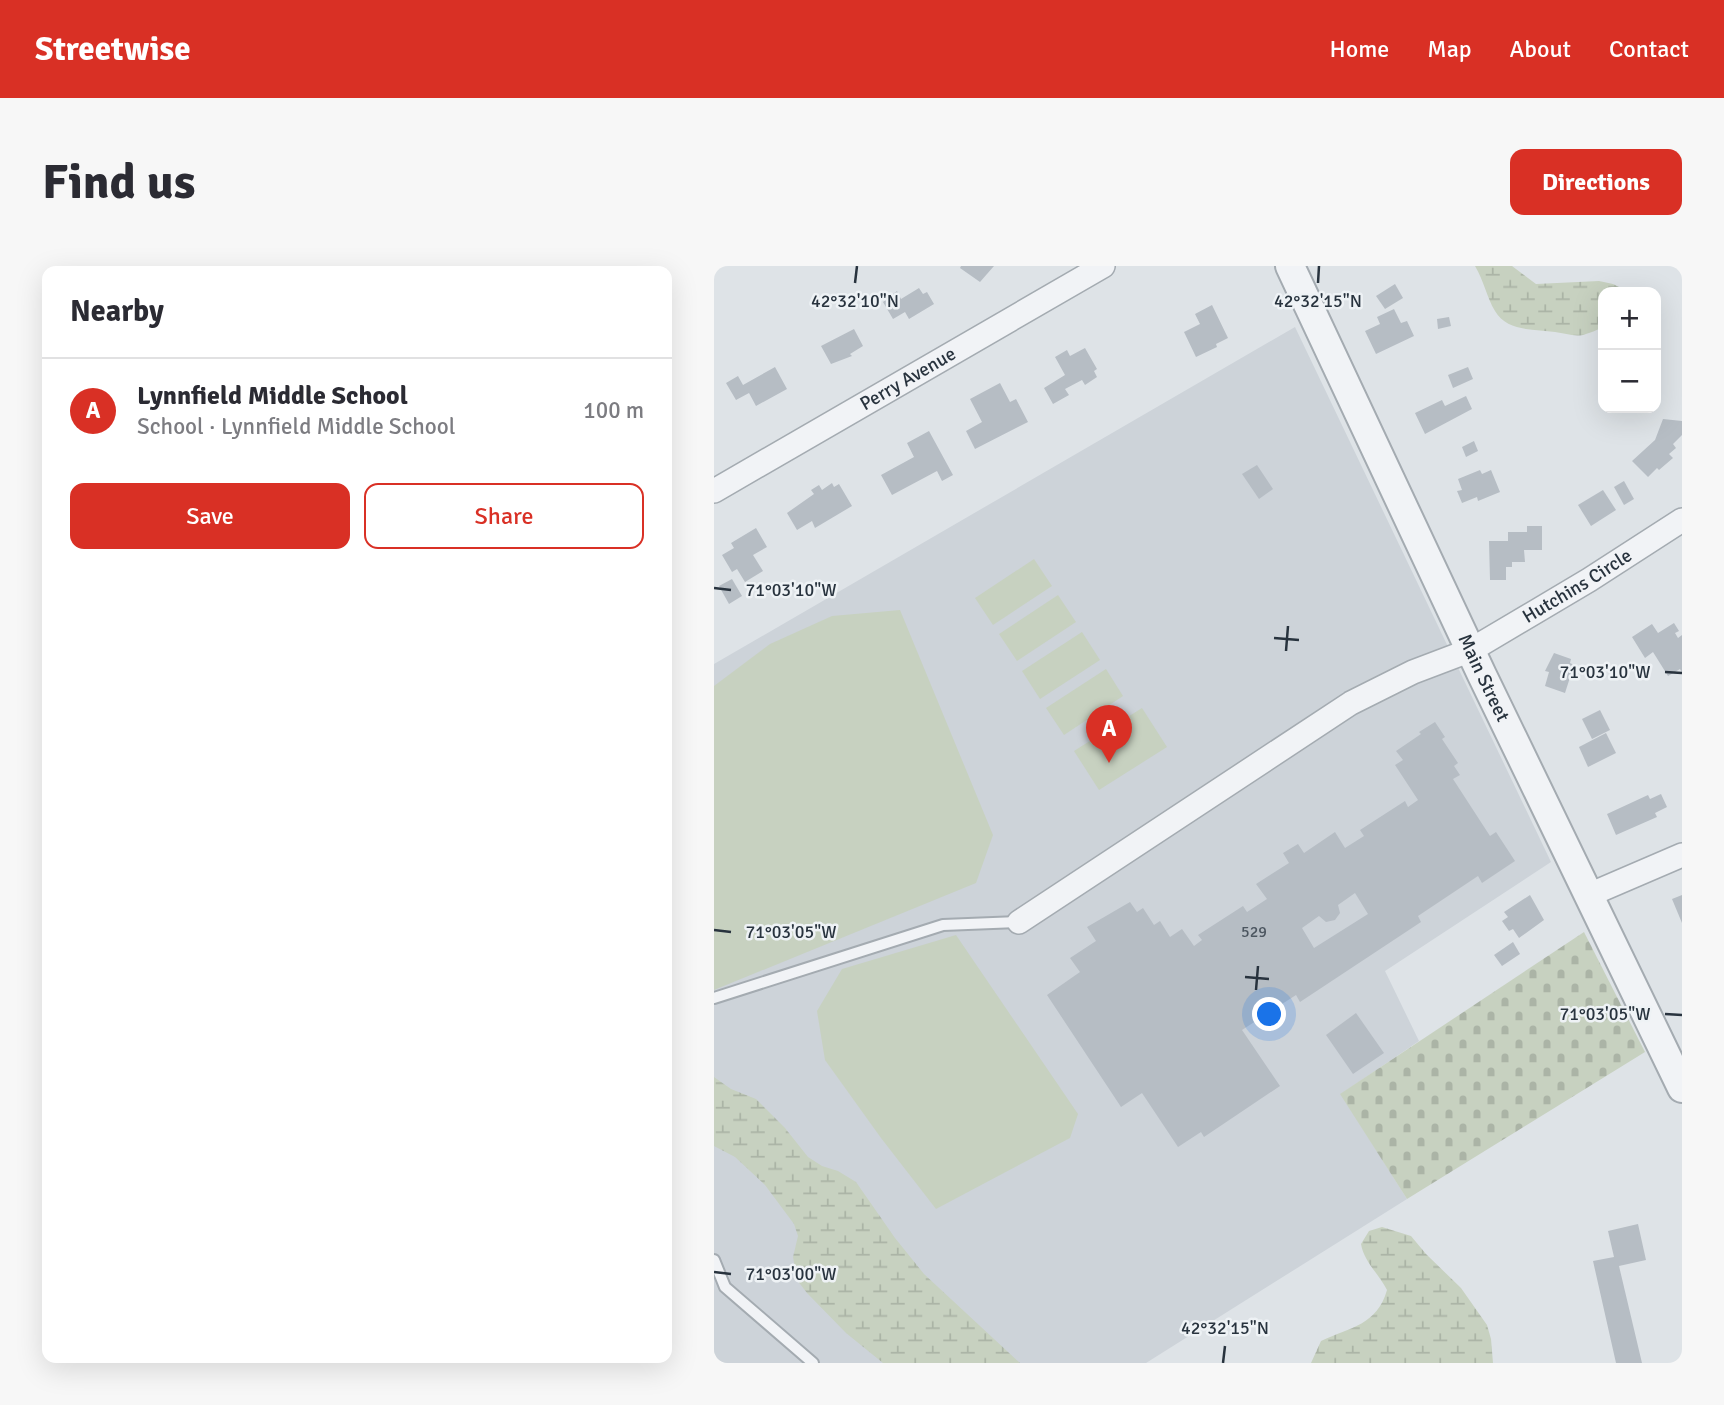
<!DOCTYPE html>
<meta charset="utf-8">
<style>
:root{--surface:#fff;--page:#f7f7f7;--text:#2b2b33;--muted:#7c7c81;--line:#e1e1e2;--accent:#d93025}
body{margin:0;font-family:Signika,sans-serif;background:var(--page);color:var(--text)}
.controls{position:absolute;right:21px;top:21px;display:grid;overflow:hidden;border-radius:14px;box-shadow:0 7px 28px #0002}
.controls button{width:63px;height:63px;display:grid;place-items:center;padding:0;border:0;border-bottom:2px solid var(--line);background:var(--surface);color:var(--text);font:35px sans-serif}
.you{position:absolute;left:556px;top:749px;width:24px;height:24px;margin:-18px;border:5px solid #fff;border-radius:50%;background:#1a73e8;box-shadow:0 0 0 10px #1a73e833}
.badge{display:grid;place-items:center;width:46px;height:46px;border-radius:50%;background:var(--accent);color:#fff;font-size:23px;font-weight:700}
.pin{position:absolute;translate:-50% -58px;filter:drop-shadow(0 2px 4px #0008)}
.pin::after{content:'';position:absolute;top:37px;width:24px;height:21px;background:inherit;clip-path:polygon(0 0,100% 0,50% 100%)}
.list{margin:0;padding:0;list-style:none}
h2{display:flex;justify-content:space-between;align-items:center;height:91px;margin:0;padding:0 28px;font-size:30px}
h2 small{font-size:23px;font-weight:400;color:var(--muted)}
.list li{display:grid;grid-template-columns:46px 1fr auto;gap:21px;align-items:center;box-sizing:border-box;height:105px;padding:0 28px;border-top:2px solid var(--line)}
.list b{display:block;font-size:26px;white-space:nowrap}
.list p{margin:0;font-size:23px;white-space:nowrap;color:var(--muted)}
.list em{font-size:23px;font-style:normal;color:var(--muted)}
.actions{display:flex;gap:14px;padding:21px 28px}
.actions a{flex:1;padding:16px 0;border:2px solid var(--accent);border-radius:14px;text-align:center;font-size:24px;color:var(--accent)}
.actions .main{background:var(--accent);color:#fff}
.map{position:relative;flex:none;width:968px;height:1097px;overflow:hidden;border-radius:14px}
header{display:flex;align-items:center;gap:42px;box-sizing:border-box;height:98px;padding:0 35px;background:var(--accent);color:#fff}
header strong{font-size:33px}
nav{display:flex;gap:38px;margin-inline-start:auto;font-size:24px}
.intro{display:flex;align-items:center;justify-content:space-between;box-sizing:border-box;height:168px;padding:0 42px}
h1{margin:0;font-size:49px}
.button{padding:18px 32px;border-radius:14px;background:var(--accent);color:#fff;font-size:24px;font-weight:700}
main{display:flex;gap:42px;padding:0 42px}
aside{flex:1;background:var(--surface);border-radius:14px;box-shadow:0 7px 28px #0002}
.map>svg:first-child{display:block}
.built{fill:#cdd3d9}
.wetland{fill:url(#wetland-marsh)}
.cemetery{fill:url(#cemetery-stones)}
.garden{fill:#c7d1c0}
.building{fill:#b6bdc4;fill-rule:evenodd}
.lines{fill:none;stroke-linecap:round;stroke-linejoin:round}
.service-casing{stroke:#a4abb1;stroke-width:14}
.minor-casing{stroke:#a4abb1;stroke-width:26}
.tertiary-casing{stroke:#a4abb1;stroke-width:32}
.service{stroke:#f1f3f6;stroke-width:10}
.minor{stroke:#f1f3f6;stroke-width:23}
.tertiary{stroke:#f1f3f6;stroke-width:28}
.ticks{fill:none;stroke:#28333e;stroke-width:2.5}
.labels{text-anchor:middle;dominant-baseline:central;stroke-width:5;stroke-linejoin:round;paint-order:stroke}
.number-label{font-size:16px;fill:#4c5660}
.street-label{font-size:19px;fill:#28333e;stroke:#eef2f5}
.ticks-label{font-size:18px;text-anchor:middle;fill:#28333e;stroke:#eef2f5;stroke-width:5;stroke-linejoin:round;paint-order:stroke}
</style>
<header>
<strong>Streetwise</strong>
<nav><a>Home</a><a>Map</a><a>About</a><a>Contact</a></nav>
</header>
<div class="intro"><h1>Find us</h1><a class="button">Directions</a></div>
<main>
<aside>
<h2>Nearby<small></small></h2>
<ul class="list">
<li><span class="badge">A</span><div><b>Lynnfield Middle School</b><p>School · Lynnfield Middle School</p></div><em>100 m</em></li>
</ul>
<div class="actions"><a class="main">Save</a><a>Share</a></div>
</aside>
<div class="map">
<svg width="968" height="1097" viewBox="0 0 968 1097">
<defs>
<pattern id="wetland-marsh" width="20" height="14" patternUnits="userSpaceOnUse" patternTransform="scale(1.75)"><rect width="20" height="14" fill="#c7d1c0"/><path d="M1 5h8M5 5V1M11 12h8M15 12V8" fill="none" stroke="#abb4a6"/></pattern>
<pattern id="cemetery-stones" width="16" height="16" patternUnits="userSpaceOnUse" patternTransform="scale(1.75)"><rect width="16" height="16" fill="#c7d1c0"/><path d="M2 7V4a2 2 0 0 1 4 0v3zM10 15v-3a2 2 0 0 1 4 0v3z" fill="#abb4a6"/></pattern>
</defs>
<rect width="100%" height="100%" fill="#dee3e7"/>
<polygon class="built" points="581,61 837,596 671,705 705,775 627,828 693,933 432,1097 0,1097 0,398"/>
<g class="wetland">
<path d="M 761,0 L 798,0 L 822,18 L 885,15 L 899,18 L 915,26 L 889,26 L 889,61 C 883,64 876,67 869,69 C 859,71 851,67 841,66 C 821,63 793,66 781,45 C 773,32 770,15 761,0 Z"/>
<polygon points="0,811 17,823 42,833 71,862 94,891 108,900 124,905 142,916 181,972 210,1008 306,1097 169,1097 132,1067 93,1027 83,1014 79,991 84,970 80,958 51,919 21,891 0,880"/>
<path d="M 668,961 L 697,970 L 712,988 L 747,1022 L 773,1059 L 777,1073 L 779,1097 L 597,1097 L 607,1075 C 637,1061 663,1059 673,1024 C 665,1008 650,996 647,978 L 655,965 Z"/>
</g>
<polygon class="cemetery" points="870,666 931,786 693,933 626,828"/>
<g class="garden">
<polygon points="320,293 338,320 279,359 261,332"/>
<polygon points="344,329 362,356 303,395 285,368"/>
<polygon points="186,344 279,569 262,617 0,724 0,420 56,378 118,350"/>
<polygon points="368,366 386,394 326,433 308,405"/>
<polygon points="392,403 409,430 350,469 332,442"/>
<polygon points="428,442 453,481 385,524 360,485"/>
<polygon points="242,669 364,848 356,872 222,943 167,872 111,794 103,745 128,703"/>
</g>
<g class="building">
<polygon points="247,0 280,0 266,16 246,2"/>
<polygon points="681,18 689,32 671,43 662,30"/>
<polygon points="205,22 209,28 213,26 220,38 195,53 191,46 179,53 169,36 183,25 187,33"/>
<polygon points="498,39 514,72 502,78 503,81 482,91 470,66 486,58 481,48"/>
<polygon points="680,43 687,57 693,55 700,70 662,88 651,65 666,58 663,51"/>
<polygon points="735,51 737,60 724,63 723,53"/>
<polygon points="140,63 149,80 136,88 138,90 117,98 107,80"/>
<polygon points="371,82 383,103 380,105 383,111 371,119 368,114 351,123 355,129 339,138 330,122 351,109 341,91 353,84 356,90"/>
<polygon points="61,101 73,123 42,140 35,127 22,134 12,117 24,110 29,119"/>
<polygon points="754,101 759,113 739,122 734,109"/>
<polygon points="286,117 296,136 302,133 314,156 261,183 252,165 268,156 256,133"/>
<polygon points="752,130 758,143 711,168 701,147 728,134 731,140"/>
<polygon points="949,153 968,155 968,169 959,178 962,182 955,188 959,192 945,204 943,202 934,211 918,195 941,174"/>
<polygon points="215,165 239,209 228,215 223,205 178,229 167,209 200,191 193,177"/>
<polygon points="760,175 764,185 752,191 748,181"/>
<polygon points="543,199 559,223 545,233 528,208"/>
<polygon points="766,204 768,208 777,204 786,226 764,235 763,231 748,237 743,225 748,224 744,213"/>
<polygon points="910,215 920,233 910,239 900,221"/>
<polygon points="118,217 120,221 125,218 138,240 101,262 98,255 83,264 73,247 100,228 97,224 105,219 108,224"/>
<polygon points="889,224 902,244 877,260 864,239"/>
<polygon points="813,260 828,260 828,284 810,284 811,296 798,296 798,301 792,301 792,314 776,314 775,275 794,275 794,266 813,266"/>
<polygon points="42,262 53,281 39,289 49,305 31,316 23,303 18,306 8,289 20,282 17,277"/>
<polygon points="18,313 28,330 15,338 5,320"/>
<polygon points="960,357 965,365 961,367 964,372 968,369 968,407 966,403 954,410 939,386 931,392 918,371 938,358 944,367"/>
<polygon points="840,387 857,393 856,397 860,399 851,427 831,420 835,406 831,405"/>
<polygon points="886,444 896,464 878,473 868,453"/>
<path d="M 721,456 L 731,471 L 728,473 L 744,497 L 740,500 L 746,509 L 739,513 L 776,570 L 782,566 L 801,595 L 768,617 L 764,610 L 704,650 L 707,656 L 586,736 L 582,729 L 528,764 L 566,820 L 490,871 L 487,866 L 464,881 L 428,827 L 407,841 L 333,729 L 366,706 L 356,692 L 382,675 L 373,661 L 416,636 L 423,646 L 429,642 L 440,659 L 446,655 L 456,671 L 468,663 L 480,680 L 488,674 L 484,669 L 529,640 L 533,646 L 553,633 L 542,618 L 575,597 L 569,587 L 584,578 L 590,587 L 621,566 L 631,582 L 650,570 L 646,564 L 691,535 L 694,541 L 704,534 L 681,499 L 689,494 L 682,485 L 707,468 L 705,466 ZM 641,627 L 654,648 L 600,682 L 588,662 L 605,650 L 612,656 L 621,654 L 626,647 L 624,639 Z"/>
<polygon points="892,467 902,487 874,501 865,481"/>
<polygon points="947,528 953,541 941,547 943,551 902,569 893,548 934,529 936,533"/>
<polygon points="816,629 830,654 805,672 799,663 795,665 788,655 794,651 790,646"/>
<polygon points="968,629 968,657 958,633"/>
<polygon points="799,676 806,688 788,700 780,689"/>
<polygon points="642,747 670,787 639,808 612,769"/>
<polygon points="924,958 932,994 905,1000 928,1097 902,1097 879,995 900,991 894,965"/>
</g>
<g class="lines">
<defs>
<g id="service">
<polyline points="0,732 229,659 305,656"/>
<polyline points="0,994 11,1021 99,1097"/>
</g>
<g id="minor">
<path id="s1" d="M 0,225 L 389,0"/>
<polyline points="875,629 968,589"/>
<path id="s2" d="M 305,656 L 637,437 L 699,406 L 757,384 L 875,314 L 968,254"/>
</g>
<g id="tertiary">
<path id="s3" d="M 576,0 L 768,409 L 968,822"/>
</g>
</defs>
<use href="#service" class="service-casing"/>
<use href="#minor" class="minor-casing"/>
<use href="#tertiary" class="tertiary-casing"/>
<use href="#service" class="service"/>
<use href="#minor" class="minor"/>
<use href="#tertiary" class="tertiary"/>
</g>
<path class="ticks" d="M 141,17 L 143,0M 604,17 L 605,0M 0,322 L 17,324M 560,372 L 585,374M 572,385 L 574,360M 951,406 L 968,407M 0,664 L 17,666M 531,711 L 555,713M 542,724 L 544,700M 951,748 L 968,749M 0,1006 L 17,1008M 509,1097 L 511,1080"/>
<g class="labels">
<g class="number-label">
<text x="540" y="666">529</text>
</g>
<g class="street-label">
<text stroke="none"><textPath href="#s1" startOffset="224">Perry Avenue</textPath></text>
<text stroke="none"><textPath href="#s2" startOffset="653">Hutchins Circle</textPath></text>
<text stroke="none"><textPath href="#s3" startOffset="455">Main Street</textPath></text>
</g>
</g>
<g class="ticks-label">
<text x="141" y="41">42°32'10"N</text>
<text x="604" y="41">42°32'15"N</text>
<text x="77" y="330">71°03'10"W</text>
<text x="891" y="412">71°03'10"W</text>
<text x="77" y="672">71°03'05"W</text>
<text x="891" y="754">71°03'05"W</text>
<text x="77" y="1014">71°03'00"W</text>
<text x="511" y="1068">42°32'15"N</text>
</g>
</svg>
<div class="controls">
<button>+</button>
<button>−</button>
</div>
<div class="you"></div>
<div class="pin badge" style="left:395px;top:497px">A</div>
</div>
</main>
